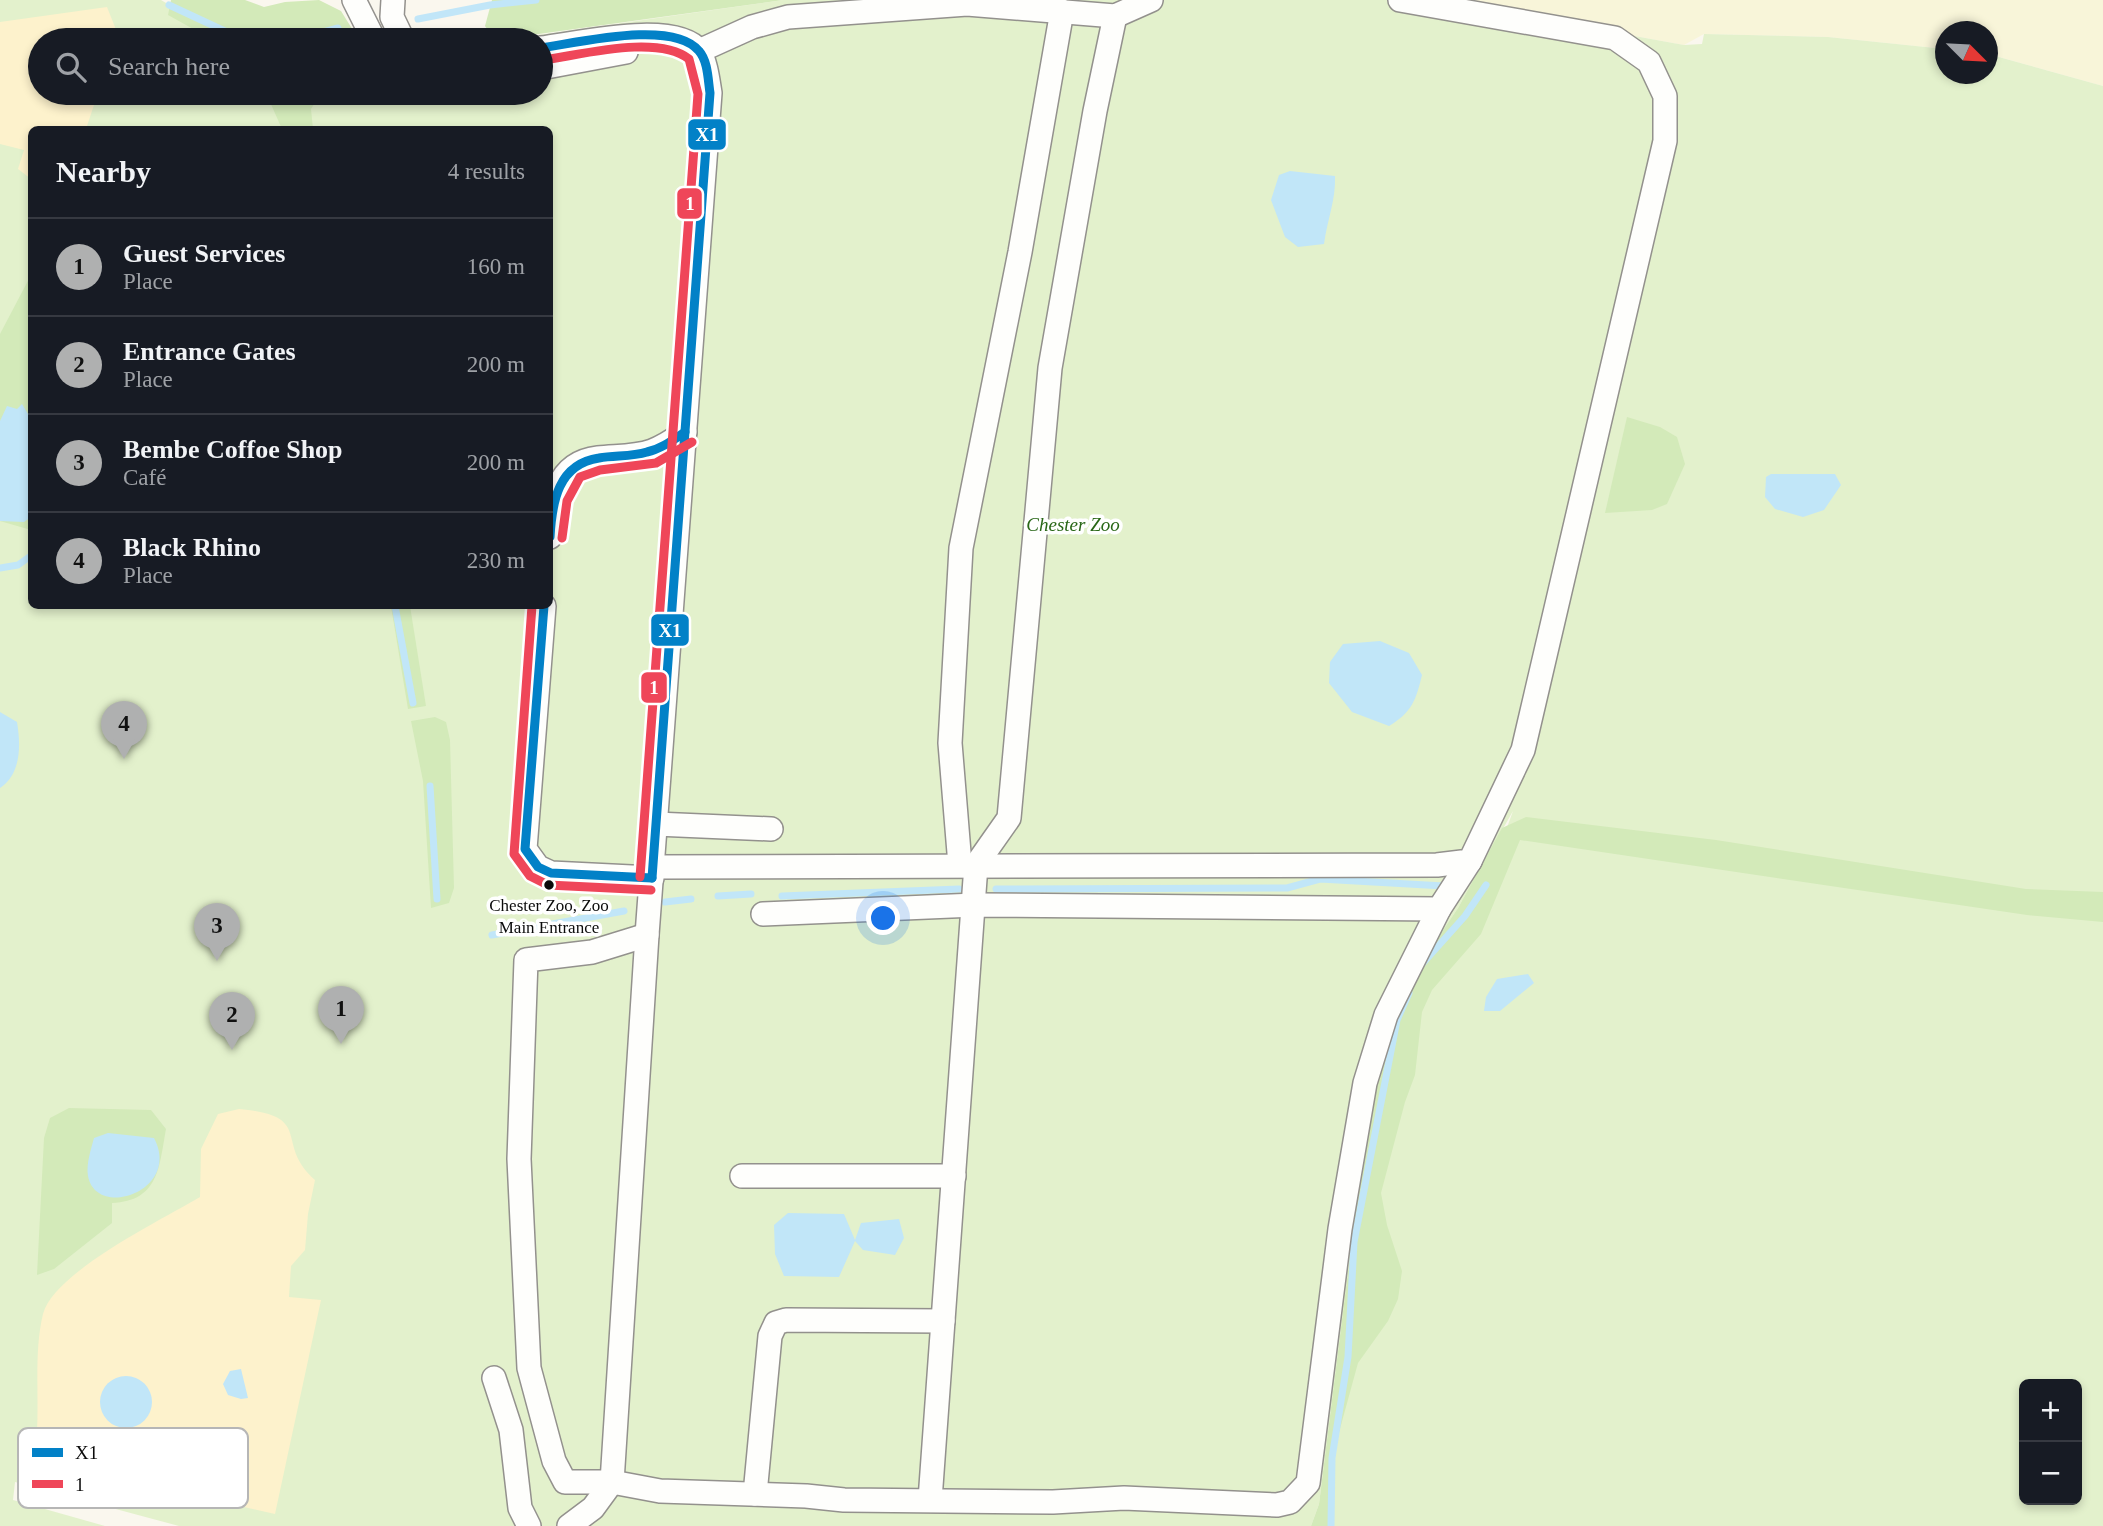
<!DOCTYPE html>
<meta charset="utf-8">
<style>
:root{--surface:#171b24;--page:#242831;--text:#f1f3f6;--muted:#9ea1a6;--line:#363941;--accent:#afb0b0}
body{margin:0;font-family:Georgia,serif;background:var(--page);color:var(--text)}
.controls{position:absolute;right:21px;bottom:21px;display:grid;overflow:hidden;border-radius:10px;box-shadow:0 4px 10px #0003}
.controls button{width:63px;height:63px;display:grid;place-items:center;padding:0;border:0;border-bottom:2px solid var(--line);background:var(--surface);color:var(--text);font:35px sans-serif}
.compass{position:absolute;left:1935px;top:21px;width:63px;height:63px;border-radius:50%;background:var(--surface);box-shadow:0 4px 10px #0003;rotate:114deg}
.you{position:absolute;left:884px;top:919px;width:24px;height:24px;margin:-18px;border:5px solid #fff;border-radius:50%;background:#1a73e8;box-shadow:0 0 0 10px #1a73e833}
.badge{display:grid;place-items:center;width:46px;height:46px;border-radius:50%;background:var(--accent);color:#111;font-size:23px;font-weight:700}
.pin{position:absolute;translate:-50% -58px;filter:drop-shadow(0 2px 4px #0008)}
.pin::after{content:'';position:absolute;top:37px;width:24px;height:21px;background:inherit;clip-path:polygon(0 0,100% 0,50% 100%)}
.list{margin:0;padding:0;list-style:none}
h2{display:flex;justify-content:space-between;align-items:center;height:91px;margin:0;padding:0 28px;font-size:30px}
h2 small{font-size:23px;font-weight:400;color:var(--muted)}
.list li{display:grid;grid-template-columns:46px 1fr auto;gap:21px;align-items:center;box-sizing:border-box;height:98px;padding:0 28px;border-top:2px solid var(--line)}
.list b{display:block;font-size:26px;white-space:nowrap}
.list p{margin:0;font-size:23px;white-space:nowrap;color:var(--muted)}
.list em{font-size:23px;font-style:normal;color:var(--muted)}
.icon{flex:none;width:38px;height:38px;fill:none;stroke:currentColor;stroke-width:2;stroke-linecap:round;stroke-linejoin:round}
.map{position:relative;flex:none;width:2103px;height:1526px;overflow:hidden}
.search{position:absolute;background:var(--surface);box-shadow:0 4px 10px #0003;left:28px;top:28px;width:525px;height:77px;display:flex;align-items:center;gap:18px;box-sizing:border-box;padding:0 24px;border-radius:38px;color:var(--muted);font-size:26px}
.panel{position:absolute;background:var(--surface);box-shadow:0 4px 10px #0003;left:28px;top:126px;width:525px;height:483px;border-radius:10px}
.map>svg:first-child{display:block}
.farmland{fill:#f8f5d9}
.green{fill:#e3f1cc;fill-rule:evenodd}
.forest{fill:#d3eab9}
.sand{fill:#fdf2cc}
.water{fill:#c1e6f8}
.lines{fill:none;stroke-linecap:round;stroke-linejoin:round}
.stream{stroke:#c1e6f8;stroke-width:7}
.minor-casing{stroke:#93918d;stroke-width:26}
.minor{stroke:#fefefc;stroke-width:23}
.bus-1-casing{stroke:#fff;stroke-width:14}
.bus-2-casing{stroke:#fff;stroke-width:14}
.bus-1{stroke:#0281c7;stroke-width:9}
.bus-2{stroke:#ef4659;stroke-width:9}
.bus-dot{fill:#0b0b0b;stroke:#fff;stroke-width:2.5}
.labels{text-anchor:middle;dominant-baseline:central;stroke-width:7;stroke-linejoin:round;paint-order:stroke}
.bus-label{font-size:17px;fill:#0b0b0b;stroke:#fff}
.park-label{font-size:19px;font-style:italic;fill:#296717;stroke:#fff}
.key{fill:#fff;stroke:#b6b6b6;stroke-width:2}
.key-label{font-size:19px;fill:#0b0b0b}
.line-badge{stroke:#fff;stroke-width:2.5}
.badge-label{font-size:19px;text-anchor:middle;font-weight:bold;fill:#fff}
</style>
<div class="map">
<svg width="2103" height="1526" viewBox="0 0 2103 1526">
<rect width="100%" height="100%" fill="#faf7ee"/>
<polygon class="farmland" points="1436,0 2103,0 2103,86 1988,54 1988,32 1946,32 1945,49 1828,37 1704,34 1684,45"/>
<path class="green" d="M 0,0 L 161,0 L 229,40 L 40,40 L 40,93 L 541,93 L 541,40 L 503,40 L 783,0 L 1436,0 L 1684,45 L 1702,44 L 1704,34 L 1828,37 L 1945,49 L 1946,74 L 1988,74 L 1988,54 L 2103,86 L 2103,1526 L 1331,1526 L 1332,1458 L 1348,1357 L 1354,1242 L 1397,1020 L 1423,962 L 1465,916 L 1486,885 L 1513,811 L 1458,908 L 1407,985 L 1389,1032 L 1364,1143 L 1319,1504 L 1311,1526 L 179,1526 L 15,1482 L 13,1500 L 105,1526 L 0,1526 ZM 32,130 L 550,130 L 550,606 L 32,606 ZM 2024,1384 L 2077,1384 L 2077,1500 L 2024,1500 Z"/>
<g class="forest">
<polygon points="171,0 245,0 264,7 285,2 319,0 341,11 359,40 213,40 168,15"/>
<polygon points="492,0 783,0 495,40 485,26"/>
<polygon points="266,93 321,93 311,109 313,129 282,129"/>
<polygon points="31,275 31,530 0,521 0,334"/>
<polygon points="1627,417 1660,427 1677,437 1685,464 1667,504 1652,510 1605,513"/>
<polygon points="391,606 410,606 426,706 408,709"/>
<polygon points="435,717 446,722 450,740 454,888 449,903 431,908 423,781 411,721"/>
<polygon points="1526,817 1716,840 2026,889 2103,892 2103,922 2027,915 1520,840 1481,934 1432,990 1422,1012 1415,1075 1405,1102 1381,1193 1387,1225 1402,1271 1398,1299 1388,1321 1358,1363 1332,1458 1331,1526 1311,1526 1319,1504 1364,1143 1389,1032 1433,945 1458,908 1502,828"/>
<path d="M 69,1108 L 151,1110 L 166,1129 C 159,1167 159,1201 112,1203 L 112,1223 L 54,1269 L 37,1275 L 44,1138 L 50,1118 Z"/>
</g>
<g class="sand">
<polygon points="107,7 117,32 115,40 40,40 40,93 98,93 86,129 32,130 31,179 18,169 24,150 0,144 0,22"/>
<path d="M 239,1109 C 316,1116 273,1143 315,1180 L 308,1214 L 305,1250 L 291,1266 L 289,1297 L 321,1300 L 275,1514 L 64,1466 L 42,1448 L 37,1431 C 39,1393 34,1351 43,1314 C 54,1272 163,1219 200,1197 L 201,1149 L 218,1114 Z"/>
</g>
<g class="water">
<path d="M 1290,171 L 1335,176 C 1336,200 1327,220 1324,244 L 1298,247 L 1285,237 L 1271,200 L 1279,175 Z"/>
<polygon points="22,404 31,419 31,517 24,522 0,521 0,421 7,406 17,409"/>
<polygon points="1771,474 1835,474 1841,485 1824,510 1803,517 1775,509 1765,497 1766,477"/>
<path d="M 1380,641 L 1409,653 L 1422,675 C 1416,700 1412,712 1389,726 L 1352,712 L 1329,683 L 1330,662 L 1343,644 Z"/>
<path d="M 0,712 L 17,722 C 21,746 21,774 0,788 Z"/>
<polygon points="1528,974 1534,983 1500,1011 1484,1011 1486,997 1497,979"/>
<path d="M 108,1133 L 154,1138 C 182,1191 96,1220 88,1176 C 86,1164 91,1149 94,1138 Z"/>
<polygon points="788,1213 844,1214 855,1240 861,1223 899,1219 904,1238 895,1255 863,1250 855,1241 839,1277 784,1276 775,1254 774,1225"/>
<polygon points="241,1369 248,1398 241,1399 228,1395 223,1384 230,1371"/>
<circle cx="126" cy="1402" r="26"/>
</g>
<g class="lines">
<g class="stream">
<polyline points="169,5 244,40"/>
<polyline points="418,19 490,5 536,0"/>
<polyline points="294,40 338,28"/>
<polyline points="0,568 18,565 32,555"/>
<polyline points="395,606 413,703"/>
<polyline points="430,786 437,899"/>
<polyline points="996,889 1287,888 1320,879 1444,886"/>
<polyline points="718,896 751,894"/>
<polyline points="782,896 959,889"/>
<polyline points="665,902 691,899"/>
<polyline points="492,935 624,911"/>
<polyline points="1423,963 1465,916 1486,885"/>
<polyline points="1331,1526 1332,1458 1348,1357 1354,1242 1397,1020 1409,993"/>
</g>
<defs>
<g id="minor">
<polyline points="354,0 374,40"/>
<polyline points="393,0 392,17 403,40"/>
<path d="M 541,48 C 576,44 676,20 699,51 C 706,62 708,81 710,93 L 647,935 L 612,1482 L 593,1508 L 569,1526"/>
<polyline points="699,51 752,27 788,17 967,4 1115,16 1151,0"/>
<polyline points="541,68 626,52"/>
<path d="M 550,537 C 552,503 555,463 598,458 C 616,456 635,457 652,451 C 664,447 675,439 685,432"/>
<polyline points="544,606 525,849 538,867 551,873 652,878"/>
<polyline points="656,824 771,829"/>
<polyline points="960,865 950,743 961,548 1020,252 1062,11"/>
<polyline points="653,867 1437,865 1470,861 1523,750 1665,141 1665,96 1649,62 1615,38 1400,0"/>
<polyline points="763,914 975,905 1439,909 1470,861"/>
<polyline points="647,935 592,952 526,960 519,1159 529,1368 554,1461 565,1482 612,1482 660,1491 806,1496 844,1500 1053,1502 1124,1498 1277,1505 1290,1502 1308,1483 1340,1229 1365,1083 1386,1015 1439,909"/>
<polyline points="742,1176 954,1176"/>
<polyline points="494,1378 511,1430 520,1508 529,1526"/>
<polyline points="755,1494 770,1336 776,1323 786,1320 943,1321"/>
<polyline points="930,1500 976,865 1009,818 1050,368 1095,111 1115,16"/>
</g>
</defs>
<use href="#minor" class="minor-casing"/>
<use href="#minor" class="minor"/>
<defs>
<g id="bus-1">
<path d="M 541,48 C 577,43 673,19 699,51 C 708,61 708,80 710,93 L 652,878"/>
<path d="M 550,537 C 552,502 558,464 599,458 C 615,455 631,457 647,452 C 661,449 673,440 685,432"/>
<polyline points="544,606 525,849 538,867 551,873 652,878"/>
</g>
<g id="bus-2">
<path d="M 543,60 C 581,55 657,34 689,59 L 698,94 L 640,877"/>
<polyline points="562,538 567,501 580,477 600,470 656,463 692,442"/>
<polyline points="532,606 514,854 530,876 548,885 651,890"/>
</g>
</defs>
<use href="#bus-1" class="bus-1-casing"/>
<use href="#bus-2" class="bus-2-casing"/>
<use href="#bus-1" class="bus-1"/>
<use href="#bus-2" class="bus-2"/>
</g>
<circle class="bus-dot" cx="549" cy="885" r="6"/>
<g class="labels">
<g class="bus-label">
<text x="549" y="905">Chester Zoo, Zoo<tspan x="549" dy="22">Main Entrance</tspan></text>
</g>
<g class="park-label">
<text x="1073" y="524">Chester Zoo</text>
</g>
</g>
<rect x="18" y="1428" width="230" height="80" rx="10" class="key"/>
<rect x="32" y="1448" width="31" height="9" fill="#0281c7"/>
<rect x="32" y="1480" width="31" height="8" fill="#ef4659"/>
<g class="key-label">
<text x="75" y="1459">X1</text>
<text x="75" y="1491">1</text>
</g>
<g class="line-badge">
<rect x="687" y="118" width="40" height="33" rx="7" fill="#0281c7"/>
<rect x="676" y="187" width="27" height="33" rx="7" fill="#ef4659"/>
<rect x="650" y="613" width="40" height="34" rx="7" fill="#0281c7"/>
<rect x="640" y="671" width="28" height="33" rx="7" fill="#ef4659"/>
</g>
<g class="badge-label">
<text x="707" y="141">X1</text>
<text x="690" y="210">1</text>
<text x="670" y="637">X1</text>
<text x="654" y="694">1</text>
</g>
</svg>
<div class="controls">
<button>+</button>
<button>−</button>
</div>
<svg class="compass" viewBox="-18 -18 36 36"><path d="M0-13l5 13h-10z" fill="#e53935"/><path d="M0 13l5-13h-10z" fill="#9ea1a6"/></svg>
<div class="you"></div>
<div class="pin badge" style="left:341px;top:1044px">1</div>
<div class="pin badge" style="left:232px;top:1050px">2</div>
<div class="pin badge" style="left:217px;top:961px">3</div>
<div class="pin badge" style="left:124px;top:759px">4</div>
<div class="search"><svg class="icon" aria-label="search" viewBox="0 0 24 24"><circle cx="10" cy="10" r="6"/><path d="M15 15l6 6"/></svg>Search here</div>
<section class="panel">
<h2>Nearby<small>4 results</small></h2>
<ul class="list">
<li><span class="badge">1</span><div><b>Guest Services</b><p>Place</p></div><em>160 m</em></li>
<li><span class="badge">2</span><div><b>Entrance Gates</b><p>Place</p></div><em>200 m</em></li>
<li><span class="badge">3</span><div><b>Bembe Coffoe Shop</b><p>Café</p></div><em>200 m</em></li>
<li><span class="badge">4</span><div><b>Black Rhino</b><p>Place</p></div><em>230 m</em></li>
</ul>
</section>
</div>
